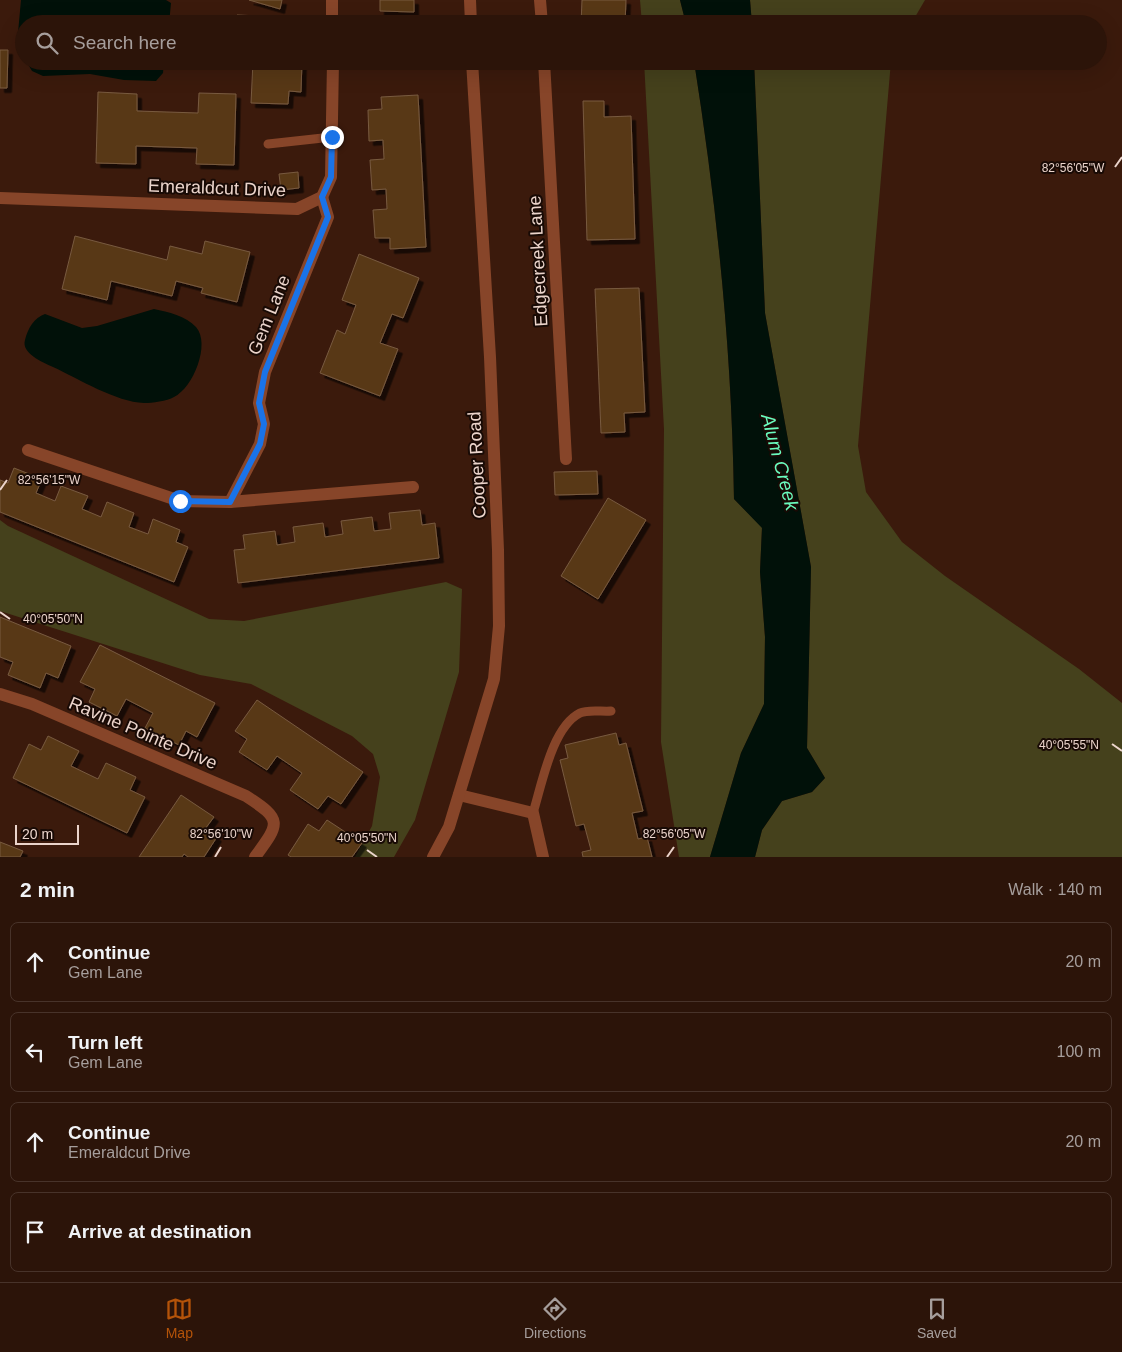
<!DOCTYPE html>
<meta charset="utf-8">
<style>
:root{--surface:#2c1409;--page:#341d12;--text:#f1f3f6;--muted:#a69e9c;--line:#48332a;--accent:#b45309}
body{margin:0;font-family:Helvetica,sans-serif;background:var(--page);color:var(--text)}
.scale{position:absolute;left:15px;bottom:12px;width:64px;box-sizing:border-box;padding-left:5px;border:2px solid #ebd4cb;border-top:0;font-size:14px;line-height:18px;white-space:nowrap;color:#ebd4cb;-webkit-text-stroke:4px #180a05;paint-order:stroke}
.stop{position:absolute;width:15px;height:15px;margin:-11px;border:4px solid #1a73e8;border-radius:50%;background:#fff}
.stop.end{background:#1a73e8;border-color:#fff;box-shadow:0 1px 5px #0008}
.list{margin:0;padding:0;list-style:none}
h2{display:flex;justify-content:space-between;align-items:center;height:65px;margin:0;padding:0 20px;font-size:21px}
h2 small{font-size:16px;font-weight:400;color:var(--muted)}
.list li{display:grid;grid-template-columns:32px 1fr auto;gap:15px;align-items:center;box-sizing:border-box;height:80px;margin:0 10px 10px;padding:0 10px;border:1px solid var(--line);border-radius:8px}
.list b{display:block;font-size:19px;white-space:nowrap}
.list p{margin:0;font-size:16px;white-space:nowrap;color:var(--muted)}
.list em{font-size:16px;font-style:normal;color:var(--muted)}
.icon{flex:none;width:28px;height:28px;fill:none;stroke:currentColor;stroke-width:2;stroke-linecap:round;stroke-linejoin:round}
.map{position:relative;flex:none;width:1122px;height:857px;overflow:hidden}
.search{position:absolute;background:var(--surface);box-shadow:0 5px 20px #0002;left:15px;right:15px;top:15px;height:55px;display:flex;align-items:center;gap:12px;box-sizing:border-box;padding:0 18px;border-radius:28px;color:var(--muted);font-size:19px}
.sheet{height:425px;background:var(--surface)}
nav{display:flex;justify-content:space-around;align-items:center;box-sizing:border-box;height:70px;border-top:1px solid var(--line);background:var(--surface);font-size:14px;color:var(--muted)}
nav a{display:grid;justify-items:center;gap:2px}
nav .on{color:var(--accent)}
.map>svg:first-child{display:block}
.green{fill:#45411c}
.water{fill:#011109}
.building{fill:#583819;stroke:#785a3f;filter:url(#shadow)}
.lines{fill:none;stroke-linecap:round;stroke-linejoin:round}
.service{stroke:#874529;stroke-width:9}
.minor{stroke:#874529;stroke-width:12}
.tertiary{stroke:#874529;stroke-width:12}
.route{stroke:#1a73e8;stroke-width:6}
.ticks{fill:none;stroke:#ebd4cb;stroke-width:2}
.labels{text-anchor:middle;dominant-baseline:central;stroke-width:4;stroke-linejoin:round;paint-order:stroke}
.street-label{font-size:18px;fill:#ebd4cb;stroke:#180a05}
.water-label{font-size:19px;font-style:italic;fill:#6afbbe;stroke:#180a05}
.ticks-label{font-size:12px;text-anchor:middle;fill:#ebd4cb;stroke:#180a05;stroke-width:4;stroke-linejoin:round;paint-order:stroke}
</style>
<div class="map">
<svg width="1122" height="857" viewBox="0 0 1122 857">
<defs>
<filter id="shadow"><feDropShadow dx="4.5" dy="4.5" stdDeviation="0" flood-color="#0009"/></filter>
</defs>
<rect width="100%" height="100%" fill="#3b1a0c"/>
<g class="green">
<polygon points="640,0 680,0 686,24 642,24"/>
<polygon points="750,0 925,0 911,24 752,24"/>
<path d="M 644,61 L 694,61 C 717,207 732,352 734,499 L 762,527 L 760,572 L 765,637 L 764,704 L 741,753 L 710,857 L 679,857 L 661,742 L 664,429 Z"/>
<polygon points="754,61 891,61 858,446 866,492 902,542 945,576 1079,669 1122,703 1122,857 755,857 762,830 782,801 812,792 825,778 807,748 811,567 765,313"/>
<polygon points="0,520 8,526 209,619 244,621 446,582 462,589 459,672 415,820 394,857 355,857 372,826 380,777 373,754 352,736 251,684 200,675 0,611"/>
</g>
<g class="water">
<polygon points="21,0 166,0 171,3 169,24 24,24 24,59 17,44"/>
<polygon points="680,0 750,0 752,24 686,24"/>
<polygon points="26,61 164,61 163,73 156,81 124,80 90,74 43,76 32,71"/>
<path d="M 694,61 L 754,61 L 765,313 L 811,567 L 807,748 L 825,778 L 812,792 L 782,801 L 762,830 L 755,857 L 710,857 L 741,753 L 764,704 L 765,637 L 760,572 L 762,528 L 734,499 C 732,351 717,207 694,61 Z"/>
<path d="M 154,309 C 168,312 186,316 196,327 C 211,344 193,388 174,397 C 167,401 152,403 144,403 C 116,402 79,379 53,367 C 42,362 21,353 25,340 C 28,328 34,318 45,314 L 82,328 L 97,326 Z"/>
</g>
<g class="building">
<polygon points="249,0 282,0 280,9"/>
<polygon points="380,0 414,0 414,12 380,11"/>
<polygon points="582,0 626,0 625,24 581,24"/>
<polygon points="237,15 282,17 282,24 236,24"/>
<polygon points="0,50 8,50 7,88 0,88"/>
<polygon points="253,61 302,61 301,92 289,91 288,104 251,103"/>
<polygon points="98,92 137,94 137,111 198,113 199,93 236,94 234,165 196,164 197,148 136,146 136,164 96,163"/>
<polygon points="418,95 426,247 390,249 390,238 375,238 373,210 387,209 386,189 372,190 370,160 384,159 383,140 369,141 368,110 382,109 381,97"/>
<polygon points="583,101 604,101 604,117 631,116 635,239 587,240"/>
<polygon points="298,172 299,188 281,190 279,174"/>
<polygon points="75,236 167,260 170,246 202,254 205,241 250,252 237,302 201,293 203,288 176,281 172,296 111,281 107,300 62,289"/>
<polygon points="359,254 419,278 403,318 392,314 380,343 398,349 380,396 320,373 337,330 345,334 356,305 342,300"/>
<polygon points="639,288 645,412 624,413 625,432 601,433 595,289"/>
<polygon points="14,468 42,479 36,493 55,501 61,486 88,496 82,509 101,517 107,502 134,513 129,527 148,534 153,519 180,530 176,542 188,547 174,582 0,512 0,480 8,483"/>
<polygon points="597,471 598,494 555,495 554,472"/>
<polygon points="608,498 646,520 598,599 561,576"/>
<polygon points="420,510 422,525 435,523 439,558 238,583 234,550 245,549 243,535 275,531 277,545 295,542 293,527 323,523 325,537 343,534 341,521 372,517 374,531 391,529 389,513"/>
<polygon points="0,617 71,646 58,678 46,673 40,688 8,675 13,662 0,657"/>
<polygon points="100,645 215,703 197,737 186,731 179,745 145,728 153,713 126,699 117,716 89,702 95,689 80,682"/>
<polygon points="257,700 363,772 341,804 328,796 318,809 290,790 302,773 277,756 267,770 239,752 247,739 235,731"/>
<polygon points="616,733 619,745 626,743 643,811 632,813 638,839 647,837 652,857 583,857 582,852 591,850 584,824 576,826 560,760 568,758 565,745"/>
<polygon points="48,736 79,751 71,766 98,779 106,763 136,777 130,790 145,797 127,833 13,778 29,744 41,750"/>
<polygon points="181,795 214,817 205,829 217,837 204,857 188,857 184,854 182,857 139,857"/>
<polygon points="327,820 362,843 352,857 291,857 288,855 308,824 319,831"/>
<polygon points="0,842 23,851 20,857 0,857"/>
</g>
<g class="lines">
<g class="service">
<polyline points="268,144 332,137"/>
<path d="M 533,813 C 542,784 552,727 580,713 C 588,709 603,712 611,711"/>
</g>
<g class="minor">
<polyline points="332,0 332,24"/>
<polyline points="540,0 542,24"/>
<polyline points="459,61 472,62"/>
<polyline points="544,61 566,459"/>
<polyline points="0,198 297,209 322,197 331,177 333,61"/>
<polyline points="28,450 180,501 230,502 413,487"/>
<polyline points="230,502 260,444 264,424 259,403 265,372 328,217 322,197"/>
<path d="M 0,694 L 32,704 L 246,796 C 283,820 280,823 255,857"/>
<polyline points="459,795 533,813 543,857"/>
</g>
<g class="tertiary">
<polyline points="470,0 471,24"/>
<polyline points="433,857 449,827 494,679 499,626 498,550 490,357 472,61"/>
</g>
</g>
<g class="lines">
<polyline class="route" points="180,501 230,502 260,444 264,424 259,403 265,372 328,217 322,197 331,177 332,137"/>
</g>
<path class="ticks" d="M 1115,167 L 1122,157M 0,490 L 7,480M 0,612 L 10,619M 1112,744 L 1122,751M 367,850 L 377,857M 215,857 L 221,847M 667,857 L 674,847"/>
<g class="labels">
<g class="street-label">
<text transform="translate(217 188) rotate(2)">Emeraldcut Drive</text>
<text transform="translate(538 261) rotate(-93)">Edgecreek Lane</text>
<text transform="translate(269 315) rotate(-68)">Gem Lane</text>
<text transform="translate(477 465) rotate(-93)">Cooper Road</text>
<text transform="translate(143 733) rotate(23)">Ravine Pointe Drive</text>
</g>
<g class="water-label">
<text transform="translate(780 462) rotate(75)">Alum Creek</text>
</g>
</g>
<g class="ticks-label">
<text x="1073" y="172">82°56'05"W</text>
<text x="49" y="484">82°56'15"W</text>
<text x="53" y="623">40°05'50"N</text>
<text x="1069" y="749">40°05'55"N</text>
<text x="221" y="838">82°56'10"W</text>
<text x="674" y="838">82°56'05"W</text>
<text x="367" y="842">40°05'50"N</text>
</g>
</svg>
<div class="scale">20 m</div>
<div class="stop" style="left:180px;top:501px"></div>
<div class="stop end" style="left:332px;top:137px"></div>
<div class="search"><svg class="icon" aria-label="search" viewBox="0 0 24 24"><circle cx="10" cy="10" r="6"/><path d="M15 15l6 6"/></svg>Search here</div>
</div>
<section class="sheet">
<h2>2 min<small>Walk · 140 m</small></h2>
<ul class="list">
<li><svg class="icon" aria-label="ahead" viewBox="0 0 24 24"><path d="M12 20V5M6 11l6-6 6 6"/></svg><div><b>Continue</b><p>Gem Lane</p></div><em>20 m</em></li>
<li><svg class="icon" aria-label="left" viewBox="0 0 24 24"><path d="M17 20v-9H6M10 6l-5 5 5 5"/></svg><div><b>Turn left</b><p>Gem Lane</p></div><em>100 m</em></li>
<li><svg class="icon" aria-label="ahead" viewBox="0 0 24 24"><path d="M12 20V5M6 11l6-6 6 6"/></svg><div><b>Continue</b><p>Emeraldcut Drive</p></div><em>20 m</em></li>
<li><svg class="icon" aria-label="arrive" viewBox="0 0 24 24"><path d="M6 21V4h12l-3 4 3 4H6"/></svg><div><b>Arrive at destination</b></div></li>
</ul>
</section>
<nav>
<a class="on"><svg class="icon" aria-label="map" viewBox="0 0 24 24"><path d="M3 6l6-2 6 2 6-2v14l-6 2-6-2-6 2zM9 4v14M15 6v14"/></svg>Map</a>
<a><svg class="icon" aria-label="directions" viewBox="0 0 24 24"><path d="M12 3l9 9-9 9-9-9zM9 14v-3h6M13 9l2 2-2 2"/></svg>Directions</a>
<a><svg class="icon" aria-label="saved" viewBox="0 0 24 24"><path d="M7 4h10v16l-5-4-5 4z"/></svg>Saved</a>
</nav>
